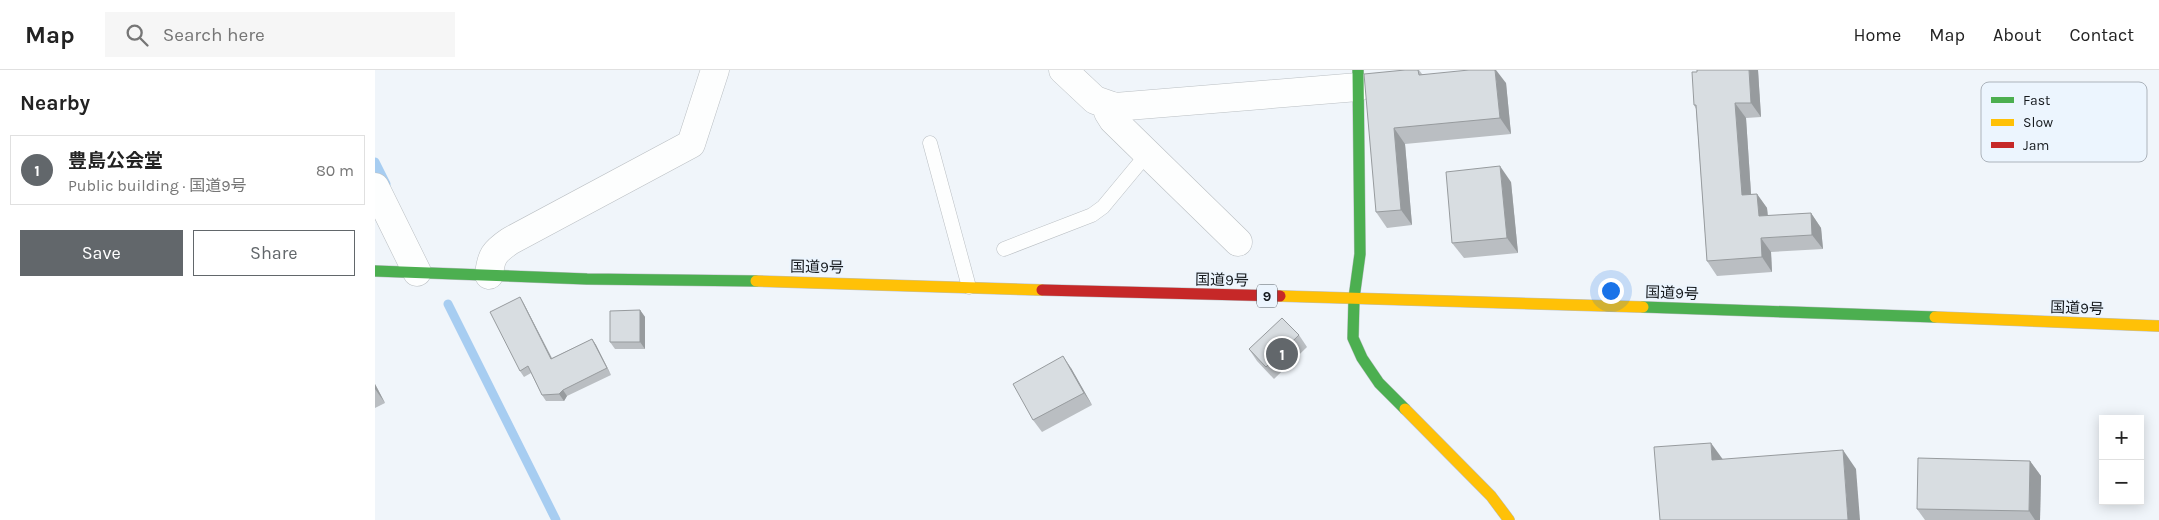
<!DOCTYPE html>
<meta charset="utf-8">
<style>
:root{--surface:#fff;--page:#f6f6f6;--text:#222;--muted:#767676;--line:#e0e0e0;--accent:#62676b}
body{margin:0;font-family:Karla,"Noto Sans JP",sans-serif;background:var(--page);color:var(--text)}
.controls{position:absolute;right:15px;bottom:15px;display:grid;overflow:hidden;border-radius:0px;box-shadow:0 2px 12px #0003}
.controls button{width:45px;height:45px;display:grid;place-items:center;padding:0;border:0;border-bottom:1px solid var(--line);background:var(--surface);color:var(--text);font:25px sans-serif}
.you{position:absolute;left:1235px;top:220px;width:18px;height:18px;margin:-12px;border:4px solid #fff;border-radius:50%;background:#1a73e8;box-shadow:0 0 0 8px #1a73e833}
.badge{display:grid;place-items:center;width:32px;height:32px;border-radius:50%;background:var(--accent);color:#fff;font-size:16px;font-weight:700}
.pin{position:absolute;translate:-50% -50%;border:2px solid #fff;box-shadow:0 1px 5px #0006}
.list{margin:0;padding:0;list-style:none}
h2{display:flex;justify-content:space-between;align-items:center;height:65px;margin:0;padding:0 20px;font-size:21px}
h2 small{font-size:16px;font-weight:400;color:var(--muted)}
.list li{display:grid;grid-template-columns:32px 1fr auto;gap:15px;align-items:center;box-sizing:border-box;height:70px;margin:0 10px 10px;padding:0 10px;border:1px solid var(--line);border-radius:0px}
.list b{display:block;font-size:19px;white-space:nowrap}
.list p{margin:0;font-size:16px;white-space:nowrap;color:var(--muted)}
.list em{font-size:16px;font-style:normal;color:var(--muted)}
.actions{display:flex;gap:10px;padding:15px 20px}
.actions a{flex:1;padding:11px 0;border:1px solid var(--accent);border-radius:0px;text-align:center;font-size:18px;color:var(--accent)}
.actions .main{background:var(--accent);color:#fff}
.icon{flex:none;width:28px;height:28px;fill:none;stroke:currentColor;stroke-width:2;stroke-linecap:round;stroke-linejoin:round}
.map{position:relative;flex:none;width:1784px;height:450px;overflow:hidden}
header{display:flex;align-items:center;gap:30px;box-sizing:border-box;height:70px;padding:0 25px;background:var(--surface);border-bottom:1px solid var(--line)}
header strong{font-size:24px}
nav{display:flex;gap:28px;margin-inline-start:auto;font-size:18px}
.search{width:350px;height:45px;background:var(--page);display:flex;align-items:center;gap:12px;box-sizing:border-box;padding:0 18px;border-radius:0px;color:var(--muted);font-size:19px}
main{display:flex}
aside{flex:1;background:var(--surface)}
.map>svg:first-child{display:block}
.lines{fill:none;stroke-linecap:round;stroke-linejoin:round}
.stream{stroke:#a7cdf1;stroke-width:9}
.lane-casing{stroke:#babfc3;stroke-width:15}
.street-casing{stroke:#babfc3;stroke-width:29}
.fast-casing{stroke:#babfc3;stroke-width:12}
.slow-casing{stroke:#babfc3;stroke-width:12}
.jam-casing{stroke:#babfc3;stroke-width:12}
.lane{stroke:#fdfefe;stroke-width:14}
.street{stroke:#fdfefe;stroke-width:28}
.fast{stroke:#4caf50;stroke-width:11}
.slow{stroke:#ffc107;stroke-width:11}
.jam{stroke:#c62828;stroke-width:11}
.wall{fill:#babec2}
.shaded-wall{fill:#979b9e}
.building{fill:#d8dde1;stroke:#979b9e}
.labels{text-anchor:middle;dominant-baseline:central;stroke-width:4;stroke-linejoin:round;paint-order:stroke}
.shield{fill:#ecf5fe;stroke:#565c61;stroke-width:1}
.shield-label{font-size:14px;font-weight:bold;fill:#161a1e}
.street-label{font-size:15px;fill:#161a1e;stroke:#ecf5fe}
.key{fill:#ecf5fe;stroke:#acb3bb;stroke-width:1}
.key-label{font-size:14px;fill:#161a1e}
</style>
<header>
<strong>Map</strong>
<div class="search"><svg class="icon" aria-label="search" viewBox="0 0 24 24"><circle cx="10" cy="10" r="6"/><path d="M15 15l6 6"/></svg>Search here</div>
<nav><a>Home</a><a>Map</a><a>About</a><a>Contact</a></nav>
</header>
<main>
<aside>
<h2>Nearby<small></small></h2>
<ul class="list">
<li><span class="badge">1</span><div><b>豊島公会堂</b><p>Public building · 国道9号</p></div><em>80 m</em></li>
</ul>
<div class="actions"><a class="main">Save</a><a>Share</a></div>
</aside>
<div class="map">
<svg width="1784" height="450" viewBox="0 0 1784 450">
<rect width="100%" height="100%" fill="#f0f5fa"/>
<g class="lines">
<g class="stream">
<polyline points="0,92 11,114"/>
<polyline points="73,234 181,450"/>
</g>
<defs>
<g id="lane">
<polyline points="555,73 594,217"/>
<polyline points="629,179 717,145 728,137 772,84"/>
</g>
<g id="street">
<polyline points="688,0 720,30 740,37 983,17"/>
<polyline points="734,36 733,42 738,50 863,172"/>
<polyline points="0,117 42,202"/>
<path d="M 114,205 C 116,186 119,182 135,171 L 316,74 L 340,0"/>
</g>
<g id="fast">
<polyline points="983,0 985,184 979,228 978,268 987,288 1004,313 1030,339"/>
<polyline points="0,201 212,209 381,211"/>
<polyline points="1268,237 1560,247"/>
</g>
<g id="slow">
<polyline points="381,211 667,220"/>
<polyline points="905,226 1268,237"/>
<polyline points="1560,247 1784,256"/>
<polyline points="1030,339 1116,426 1134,450"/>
</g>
<polyline id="jam" points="667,220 905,226"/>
</defs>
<use href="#lane" class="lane-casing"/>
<use href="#street" class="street-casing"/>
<use href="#fast" class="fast-casing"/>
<use href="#slow" class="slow-casing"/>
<use href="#jam" class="jam-casing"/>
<use href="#lane" class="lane"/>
<use href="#street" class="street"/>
<use href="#fast" class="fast"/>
<use href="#slow" class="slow"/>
<use href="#jam" class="jam"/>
</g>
<g class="wall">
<polygon points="1030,0 1044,0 1047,4 1131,13 1136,64 1030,74 1037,155 1012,158 1001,142"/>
<polygon points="1383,0 1386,47 1371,48 1376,124 1382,124 1392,138 1393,146 1436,143 1446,158 1448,179 1396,182 1397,202 1342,206 1332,191 1321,39 1319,35"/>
<polygon points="1136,112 1143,183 1089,188 1077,173"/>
<polygon points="145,227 149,234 177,288 217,269 221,275 236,305 192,326 189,331 171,331 167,325 156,303 149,307 145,301"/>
<polygon points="265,240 270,247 270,279 240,279 235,272"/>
<polygon points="924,265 932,277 899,309 882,291 874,279"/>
<polygon points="696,298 717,335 667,362 658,350"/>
<polygon points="0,314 10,333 0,338"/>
<polygon points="1655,391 1666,406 1665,450 1550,450 1542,439"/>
</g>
<g class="shaded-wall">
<polygon points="1120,0 1121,0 1131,13 1136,64 1125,48"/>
<polygon points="1374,0 1383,0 1386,47 1376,33"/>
<polygon points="1360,33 1371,48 1377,139 1367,125"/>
<polygon points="1019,58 1030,74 1037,155 1026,140"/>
<polygon points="1125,96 1136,112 1143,183 1132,168"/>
<polygon points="1382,124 1392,138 1394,161 1384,146"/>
<polygon points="1436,143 1446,158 1448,179 1437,165"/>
<polygon points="1386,168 1396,182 1397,202 1387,187"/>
<polygon points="145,227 149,234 180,295 176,289"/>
<polygon points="265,240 270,247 270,279 265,272"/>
<polygon points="217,269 221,275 236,305 232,298"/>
<polygon points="688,286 696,298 717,335 709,323"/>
<polygon points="0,314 10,333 0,319"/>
<polygon points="188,320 192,326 189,331 184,324"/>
<polygon points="1336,373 1349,391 1337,390"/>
<polygon points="1468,380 1481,399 1485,450 1473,450"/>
<polygon points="1655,391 1666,406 1665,450 1660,450 1654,441"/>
</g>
<g class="building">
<polygon points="1030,0 1043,0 1044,5 1094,0 1120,0 1125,48 1019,58 1026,140 1001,142 989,4"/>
<polygon points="1322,0 1374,0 1376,33 1360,33 1367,125 1382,124 1384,146 1436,143 1437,165 1386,168 1387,187 1332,191 1321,35 1319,35 1317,2 1322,2"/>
<polygon points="1125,96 1132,168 1077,173 1071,102"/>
<polygon points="145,227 176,289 217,269 232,298 188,320 184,324 167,325 153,296 145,301 115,242"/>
<polygon points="265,240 265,272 235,272 235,241"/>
<polygon points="907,248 924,265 891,297 874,279"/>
<polygon points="688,286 709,323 658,350 638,314"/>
<polygon points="1336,373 1337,390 1468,380 1473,450 1285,450 1279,377"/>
<polygon points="1543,388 1655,391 1654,441 1542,439"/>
</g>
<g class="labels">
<rect class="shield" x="882" y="214.5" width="20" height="23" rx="4"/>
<g class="shield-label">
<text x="892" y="226">9</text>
</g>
<g class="street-label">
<text transform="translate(442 197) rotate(1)">国道9号</text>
<text transform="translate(847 210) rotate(1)">国道9号</text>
<text transform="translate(1297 223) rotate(2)">国道9号</text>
<text transform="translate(1702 238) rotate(2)">国道9号</text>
</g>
</g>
<rect x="1606" y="12" width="166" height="80" rx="8" class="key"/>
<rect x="1616" y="27" width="23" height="6" fill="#4caf50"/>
<rect x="1616" y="49" width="23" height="7" fill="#ffc107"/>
<rect x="1616" y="72" width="23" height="6" fill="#c62828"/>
<g class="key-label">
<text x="1648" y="35">Fast</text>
<text x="1648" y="57">Slow</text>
<text x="1648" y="80">Jam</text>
</g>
</svg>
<div class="controls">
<button>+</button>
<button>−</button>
</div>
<div class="you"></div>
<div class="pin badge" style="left:907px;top:284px">1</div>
</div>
</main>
